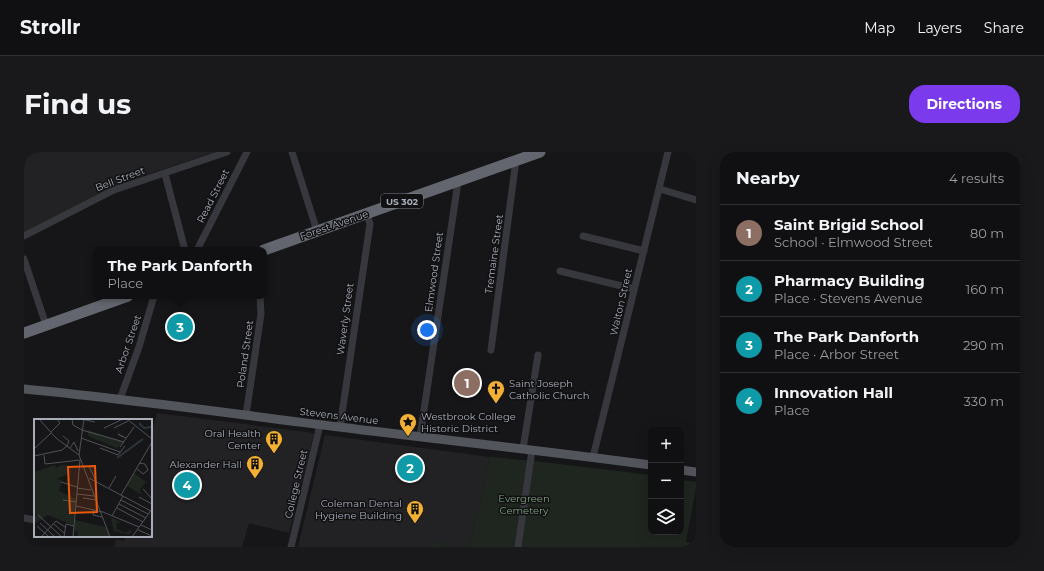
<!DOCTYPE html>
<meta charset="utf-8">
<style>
:root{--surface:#101012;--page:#19191b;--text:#f1f3f6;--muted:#9c9d9f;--line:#303032;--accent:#7c3aed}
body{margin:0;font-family:Montserrat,sans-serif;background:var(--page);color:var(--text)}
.controls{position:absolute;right:12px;bottom:12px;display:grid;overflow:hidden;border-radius:8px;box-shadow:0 4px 16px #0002}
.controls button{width:36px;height:36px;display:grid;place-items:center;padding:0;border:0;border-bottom:1px solid var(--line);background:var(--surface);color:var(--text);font:20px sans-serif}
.you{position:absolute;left:403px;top:178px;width:14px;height:14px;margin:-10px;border:3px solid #fff;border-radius:50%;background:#1a73e8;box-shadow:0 0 0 6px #1a73e833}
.badge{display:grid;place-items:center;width:26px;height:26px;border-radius:50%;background:var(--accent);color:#fff;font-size:13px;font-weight:700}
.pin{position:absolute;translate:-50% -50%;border:2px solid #fff;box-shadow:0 1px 4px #0006}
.popup{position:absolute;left:69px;top:95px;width:174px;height:52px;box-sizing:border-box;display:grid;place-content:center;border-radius:8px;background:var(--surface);filter:drop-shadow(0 1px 3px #0005);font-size:13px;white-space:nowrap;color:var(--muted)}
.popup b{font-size:15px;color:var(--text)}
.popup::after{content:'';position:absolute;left:50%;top:100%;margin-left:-8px;border:8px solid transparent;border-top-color:var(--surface)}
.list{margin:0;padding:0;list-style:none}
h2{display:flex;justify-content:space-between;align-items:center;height:52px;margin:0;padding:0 16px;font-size:17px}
h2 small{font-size:13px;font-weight:400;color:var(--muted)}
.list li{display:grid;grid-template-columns:26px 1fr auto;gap:12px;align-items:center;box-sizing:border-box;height:56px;padding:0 16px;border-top:1px solid var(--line)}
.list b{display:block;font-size:15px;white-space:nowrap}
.list p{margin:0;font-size:13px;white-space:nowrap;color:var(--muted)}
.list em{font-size:13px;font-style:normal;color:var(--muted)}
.icon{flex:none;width:22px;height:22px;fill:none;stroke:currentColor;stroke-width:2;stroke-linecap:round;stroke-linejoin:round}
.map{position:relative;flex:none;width:672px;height:395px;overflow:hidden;border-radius:16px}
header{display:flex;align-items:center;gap:24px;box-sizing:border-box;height:56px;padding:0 20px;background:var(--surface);border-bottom:1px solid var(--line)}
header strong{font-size:19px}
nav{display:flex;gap:22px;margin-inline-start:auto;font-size:14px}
.intro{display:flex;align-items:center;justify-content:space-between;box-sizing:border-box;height:96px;padding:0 24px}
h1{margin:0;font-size:28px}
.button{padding:10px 18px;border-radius:16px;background:var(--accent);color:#fff;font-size:14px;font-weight:700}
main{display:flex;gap:24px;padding:0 24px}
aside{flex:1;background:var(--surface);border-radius:16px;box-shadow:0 4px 16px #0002}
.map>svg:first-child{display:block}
.built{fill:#222225}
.green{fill:#1e261f}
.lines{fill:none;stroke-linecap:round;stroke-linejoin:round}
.minor{stroke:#37383d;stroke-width:7}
.major{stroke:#53555c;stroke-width:9}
.highway{stroke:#63666e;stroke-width:11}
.labels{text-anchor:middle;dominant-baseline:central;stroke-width:3;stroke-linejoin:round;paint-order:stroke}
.shield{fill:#111113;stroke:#7b7e86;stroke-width:1}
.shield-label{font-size:9px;font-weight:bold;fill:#a8adb8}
.street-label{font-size:10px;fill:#a8adb8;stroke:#111113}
.poi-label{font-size:10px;fill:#a8adb8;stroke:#111113;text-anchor:end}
.park-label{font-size:10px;fill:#7fa381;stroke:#111113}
.inset-river{fill:none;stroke:#2c353c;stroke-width:2}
.inset-road{fill:none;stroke:#505258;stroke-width:1}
.view{fill:#e8590c;fill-opacity:0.15;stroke:#e8590c;stroke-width:2}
.inset-edge{fill:none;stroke:#a8adb8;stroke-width:2}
</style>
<header>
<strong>Strollr</strong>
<nav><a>Map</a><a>Layers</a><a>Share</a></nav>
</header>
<div class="intro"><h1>Find us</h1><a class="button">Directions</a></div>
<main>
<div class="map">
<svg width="672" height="395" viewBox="0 0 672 395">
<rect width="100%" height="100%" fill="#161618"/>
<g class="built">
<polygon points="0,0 191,0 103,29 0,80"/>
<polygon points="133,261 290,281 265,381 225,371 218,395 90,395 92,387 100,389 101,384 127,384 127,284"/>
<polygon points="301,283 466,305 446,395 427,395 407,388 405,395 274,395"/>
</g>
<g class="green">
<polygon points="466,305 510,309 627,323 627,380 657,380 657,328 672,330 672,336 662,390 672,392 672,395 446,395"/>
<polygon points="407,388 427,395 405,395"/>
</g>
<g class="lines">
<g class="minor">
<polyline points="268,0 293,79"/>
<polyline points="141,22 161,98"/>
<polyline points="636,37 672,48"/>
<polyline points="0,84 90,38 203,0"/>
<polyline points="559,84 620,99"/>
<polyline points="173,98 223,0"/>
<polyline points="0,107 22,173"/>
<polyline points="536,119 610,137"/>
<polyline points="467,198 492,8"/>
<polyline points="96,247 115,195 130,144"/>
<polyline points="222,263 237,162 236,144"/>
<polyline points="316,275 346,72 343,62"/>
<polyline points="396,285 434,30"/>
<polyline points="499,297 514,203"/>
<polyline points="569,305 644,0"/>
<polyline points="0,366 11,368"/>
<polyline points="267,395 296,273"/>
<polyline points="494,395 508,298"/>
</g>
<g class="major">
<path d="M 0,237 C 105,247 210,262 315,275 C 419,288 523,299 627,313"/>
<polyline points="657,318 672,320"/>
</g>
<g class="highway">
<polyline points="240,98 516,0"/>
<polyline points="0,181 104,144"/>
</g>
</g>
<defs>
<symbol id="church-pin" viewBox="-11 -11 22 30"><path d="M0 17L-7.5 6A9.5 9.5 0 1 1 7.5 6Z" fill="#f2b134" stroke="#111113"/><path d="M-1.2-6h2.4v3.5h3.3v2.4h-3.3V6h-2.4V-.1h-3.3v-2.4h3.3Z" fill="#111"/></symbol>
<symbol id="sight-pin" viewBox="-11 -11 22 30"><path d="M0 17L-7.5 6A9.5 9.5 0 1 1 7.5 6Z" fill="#f2b134" stroke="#111113"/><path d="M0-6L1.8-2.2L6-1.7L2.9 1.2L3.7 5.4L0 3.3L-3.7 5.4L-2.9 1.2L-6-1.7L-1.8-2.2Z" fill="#111"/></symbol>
<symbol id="building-pin" viewBox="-11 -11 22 30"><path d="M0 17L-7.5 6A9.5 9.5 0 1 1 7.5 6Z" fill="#f2b134" stroke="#111113"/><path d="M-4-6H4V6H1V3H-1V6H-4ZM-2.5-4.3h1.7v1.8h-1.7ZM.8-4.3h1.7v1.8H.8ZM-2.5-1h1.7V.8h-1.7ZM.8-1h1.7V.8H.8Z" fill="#111"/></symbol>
</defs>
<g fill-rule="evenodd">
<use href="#church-pin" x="462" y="227" width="20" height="27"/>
<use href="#sight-pin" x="374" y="260" width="20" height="27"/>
<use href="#building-pin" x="240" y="277" width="20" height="27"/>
<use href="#building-pin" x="221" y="302" width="20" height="27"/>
<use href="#building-pin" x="381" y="347" width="20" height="27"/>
</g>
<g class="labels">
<rect class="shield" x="357" y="42" width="42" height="14" rx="3"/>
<g class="shield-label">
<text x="378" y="49">US 302</text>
</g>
<g class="street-label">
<text transform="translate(96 27) rotate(-21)">Bell Street</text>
<text transform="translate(189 44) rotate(-63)">Read Street</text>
<text transform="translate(310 73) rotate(-19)">Forest Avenue</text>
<text transform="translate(470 102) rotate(-82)">Tremaine Street</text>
<text transform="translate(410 120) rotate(-82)">Elmwood Street</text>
<text transform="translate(597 150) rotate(-77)">Walton Street</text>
<text transform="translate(321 167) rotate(-82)">Waverly Street</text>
<text transform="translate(104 192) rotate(-71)">Arbor Street</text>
<text transform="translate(221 202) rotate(-82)">Poland Street</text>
<text transform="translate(315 264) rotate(7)">Stevens Avenue</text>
<text transform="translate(272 332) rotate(-77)">College Street</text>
</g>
<g class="poi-label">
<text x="485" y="231" text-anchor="start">Saint Joseph<tspan x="485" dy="12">Catholic Church</tspan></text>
<text x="397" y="264" text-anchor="start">Westbrook College<tspan x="397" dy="12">Historic District</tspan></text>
<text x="237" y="281">Oral Health<tspan x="237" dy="12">Center</tspan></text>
<text x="218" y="312">Alexander Hall</text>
<text x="378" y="351">Coleman Dental<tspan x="378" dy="12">Hygiene Building</tspan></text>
</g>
<g class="park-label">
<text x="500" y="346">Evergreen<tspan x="500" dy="12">Cemetery</tspan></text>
</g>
</g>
<g transform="translate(10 267)">
<rect width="118" height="118" fill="#161618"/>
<path d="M 54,11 L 89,23 L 83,29 L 54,17 ZM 21,46 L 22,49 L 27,46 L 33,46 L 35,55 L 22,60 L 28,61 L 25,72 L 42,80 L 40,94 L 36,95 L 40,96 L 39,106 L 14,96 L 0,105 L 0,53 ZM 100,54 L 112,63 L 106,71 L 108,76 L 93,67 ZM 77,98 L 87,104 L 82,104 L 83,110 L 92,114 L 95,111 L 98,112 L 96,115 L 92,115 L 81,112 L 80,115 ZM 41,101 L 72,108 L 76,118 L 44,117 L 44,113 L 40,111 Z" fill="#1e261f"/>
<path class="inset-river" d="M 105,4 L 110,9 L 118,8M 83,39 L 109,20"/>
<path class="inset-road" d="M 5,0 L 22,19 L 45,36 L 76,118M 38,0 L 39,6 L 48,11M 47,0 L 61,3M 93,0 L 118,20M 70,9 L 89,0M 80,9 L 94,2M 48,11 L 90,23M 17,13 L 26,4 L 23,0M 29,17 L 35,22 L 33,27M 89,18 L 84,15 L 92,19M 47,19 L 86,33M 86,28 L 100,8M 36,29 L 40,23 L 44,32M 66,29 L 84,36 L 91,27M 0,30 L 17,14M 10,36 L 11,45 L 46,41M 45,36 L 50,0M 0,37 L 28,31 L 33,27M 55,47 L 62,62M 102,49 L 109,55 L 114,51 L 111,45 L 105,44M 55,59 L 117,92M 27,63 L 43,68M 43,69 L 57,71M 75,69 L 82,57M 109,70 L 118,80M 43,75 L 60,77M 87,76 L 118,23M 105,78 L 118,85M 49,79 L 62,81M 29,81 L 42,83M 87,81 L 114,95M 85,85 L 112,99M 42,87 L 69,93 L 105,108M 83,89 L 109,103M 60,91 L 59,96 L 68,98M 4,96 L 28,118M 78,97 L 89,77M 6,104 L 21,118M 20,105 L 30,114M 107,106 L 118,111M 3,107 L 15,118M 104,111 L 118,117M 8,117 L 22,102 L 31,108M 30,118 L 32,105 L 40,107M 39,118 L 46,41M 98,118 L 118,90"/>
<path class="view" d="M 61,47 L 63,93 L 36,94 L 34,48 Z"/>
<rect width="118" height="118" class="inset-edge"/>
</g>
</svg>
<div class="controls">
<button>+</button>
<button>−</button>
<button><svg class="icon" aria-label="layers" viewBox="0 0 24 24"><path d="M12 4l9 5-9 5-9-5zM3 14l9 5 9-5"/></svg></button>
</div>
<div class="you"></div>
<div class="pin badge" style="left:443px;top:231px;background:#8d6e63">1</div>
<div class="pin badge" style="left:386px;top:316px;background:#0f9aa8">2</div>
<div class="pin badge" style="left:156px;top:175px;background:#0f9aa8">3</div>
<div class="popup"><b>The Park Danforth</b>Place</div>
<div class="pin badge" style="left:163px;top:333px;background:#0f9aa8">4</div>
</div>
<aside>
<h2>Nearby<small>4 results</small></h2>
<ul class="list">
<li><span class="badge" style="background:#8d6e63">1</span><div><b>Saint Brigid School</b><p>School · Elmwood Street</p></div><em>80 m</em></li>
<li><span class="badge" style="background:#0f9aa8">2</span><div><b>Pharmacy Building</b><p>Place · Stevens Avenue</p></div><em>160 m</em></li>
<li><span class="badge" style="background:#0f9aa8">3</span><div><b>The Park Danforth</b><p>Place · Arbor Street</p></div><em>290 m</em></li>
<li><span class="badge" style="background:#0f9aa8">4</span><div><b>Innovation Hall</b><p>Place</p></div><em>330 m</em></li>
</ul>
</aside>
</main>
